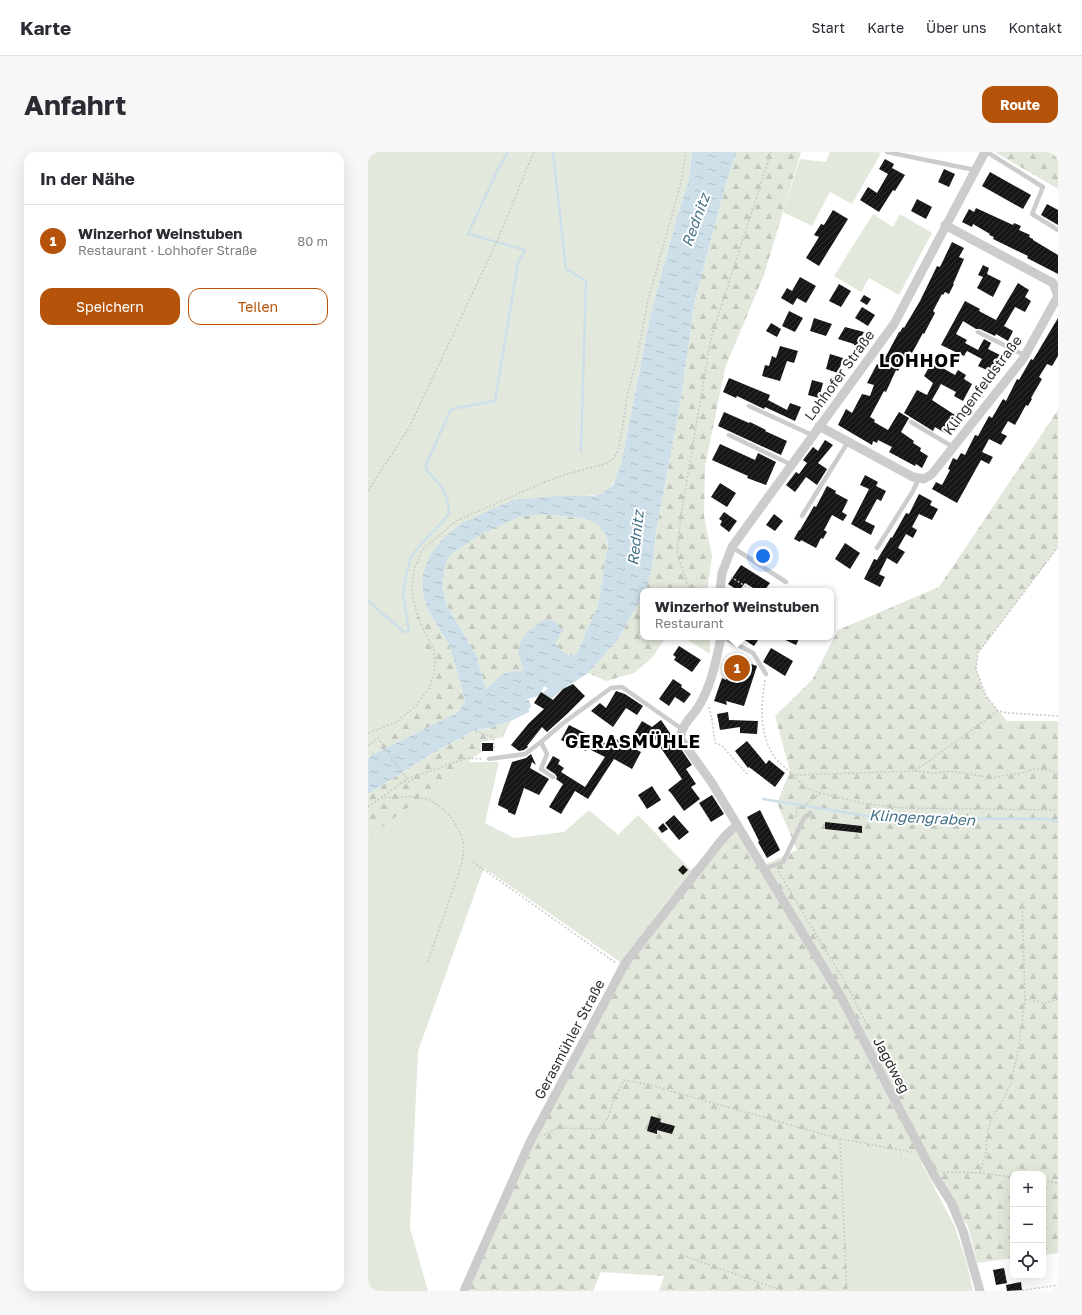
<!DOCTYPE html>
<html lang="de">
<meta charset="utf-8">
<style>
:root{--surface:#fff;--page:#f7f7f7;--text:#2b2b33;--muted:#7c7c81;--line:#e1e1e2;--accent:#b45309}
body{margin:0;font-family:"Golos Text",sans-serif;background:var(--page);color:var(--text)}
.controls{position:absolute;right:12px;bottom:12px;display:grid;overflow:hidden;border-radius:8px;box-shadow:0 4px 16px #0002}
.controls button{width:36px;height:36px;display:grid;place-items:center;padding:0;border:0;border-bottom:1px solid var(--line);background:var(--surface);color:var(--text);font:20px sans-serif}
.you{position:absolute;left:395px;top:404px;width:14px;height:14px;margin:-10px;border:3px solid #fff;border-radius:50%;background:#1a73e8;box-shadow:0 0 0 6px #1a73e833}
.badge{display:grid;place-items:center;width:26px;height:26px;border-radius:50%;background:var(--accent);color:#fff;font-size:13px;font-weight:700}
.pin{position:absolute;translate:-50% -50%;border:2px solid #fff;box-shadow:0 1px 4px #0006}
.popup{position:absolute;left:272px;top:436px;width:194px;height:52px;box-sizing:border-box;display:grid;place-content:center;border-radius:8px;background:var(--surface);filter:drop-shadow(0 1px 3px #0005);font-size:13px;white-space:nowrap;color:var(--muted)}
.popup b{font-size:15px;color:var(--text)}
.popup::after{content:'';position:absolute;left:50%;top:100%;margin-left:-8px;border:8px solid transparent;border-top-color:var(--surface)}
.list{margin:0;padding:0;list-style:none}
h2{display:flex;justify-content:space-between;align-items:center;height:52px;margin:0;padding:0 16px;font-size:17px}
h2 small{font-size:13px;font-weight:400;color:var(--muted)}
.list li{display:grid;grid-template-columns:26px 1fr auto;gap:12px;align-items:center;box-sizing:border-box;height:72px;padding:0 16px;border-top:1px solid var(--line)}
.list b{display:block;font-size:15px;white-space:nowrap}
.list p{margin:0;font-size:13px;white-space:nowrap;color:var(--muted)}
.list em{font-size:13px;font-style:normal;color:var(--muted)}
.actions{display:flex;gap:8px;padding:12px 16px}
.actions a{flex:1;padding:9px 0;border:1px solid var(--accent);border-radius:12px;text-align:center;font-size:14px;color:var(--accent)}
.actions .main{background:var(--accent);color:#fff}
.icon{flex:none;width:22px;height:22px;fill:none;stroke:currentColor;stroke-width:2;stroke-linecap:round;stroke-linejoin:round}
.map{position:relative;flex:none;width:690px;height:1139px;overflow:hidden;border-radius:12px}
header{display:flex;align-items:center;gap:24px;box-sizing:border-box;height:56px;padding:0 20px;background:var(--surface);border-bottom:1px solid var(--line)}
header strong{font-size:19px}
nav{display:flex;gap:22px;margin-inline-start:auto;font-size:14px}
.intro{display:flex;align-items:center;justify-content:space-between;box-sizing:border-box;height:96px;padding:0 24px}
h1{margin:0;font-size:28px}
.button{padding:10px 18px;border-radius:12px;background:var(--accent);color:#fff;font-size:14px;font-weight:700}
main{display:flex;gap:24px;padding:0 24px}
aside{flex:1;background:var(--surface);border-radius:12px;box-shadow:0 4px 16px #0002}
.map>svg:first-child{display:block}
.green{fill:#e3e8dc}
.forest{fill:url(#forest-firs)}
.water{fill:url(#water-ripples);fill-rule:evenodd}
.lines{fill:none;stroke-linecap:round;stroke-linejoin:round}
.stream{stroke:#cddfe8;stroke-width:2.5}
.canal{stroke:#cddfe8;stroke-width:10}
.building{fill:url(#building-hatch)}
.path{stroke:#c9c9c9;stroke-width:1.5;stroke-dasharray:2 2;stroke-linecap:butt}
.service{stroke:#ccc;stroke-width:4.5}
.minor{stroke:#ccc;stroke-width:9}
.labels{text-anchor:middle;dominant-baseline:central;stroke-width:4;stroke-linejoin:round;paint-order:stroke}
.street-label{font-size:14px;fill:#2f2f2f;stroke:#fff}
.water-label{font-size:15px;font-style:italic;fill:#467288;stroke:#fff}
.district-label{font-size:18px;font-weight:bold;letter-spacing:1px;fill:#000;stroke:#fff}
</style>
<header>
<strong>Karte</strong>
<nav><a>Start</a><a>Karte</a><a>Über uns</a><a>Kontakt</a></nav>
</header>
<div class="intro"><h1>Anfahrt</h1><a class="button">Route</a></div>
<main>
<aside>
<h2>In der Nähe<small></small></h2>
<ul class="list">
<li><span class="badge">1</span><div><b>Winzerhof Weinstuben</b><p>Restaurant · Lohhofer Straße</p></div><em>80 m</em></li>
</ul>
<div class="actions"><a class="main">Speichern</a><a>Teilen</a></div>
</aside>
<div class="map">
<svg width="690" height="1139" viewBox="0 0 690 1139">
<defs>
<pattern id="forest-firs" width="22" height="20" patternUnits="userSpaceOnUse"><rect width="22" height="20" fill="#e3e8dc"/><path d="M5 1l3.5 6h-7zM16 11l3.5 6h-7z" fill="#c3c7bd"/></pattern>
<pattern id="water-ripples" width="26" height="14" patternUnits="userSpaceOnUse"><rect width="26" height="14" fill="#cddfe8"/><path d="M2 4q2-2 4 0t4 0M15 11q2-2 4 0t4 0" fill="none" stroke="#b0c0c7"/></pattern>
<pattern id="building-hatch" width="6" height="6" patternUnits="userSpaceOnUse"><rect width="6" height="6" fill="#161616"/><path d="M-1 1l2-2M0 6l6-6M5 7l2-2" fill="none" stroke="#303030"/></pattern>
</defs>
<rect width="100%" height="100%" fill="#fff"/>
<g class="green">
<path d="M 0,0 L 307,0 L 303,8 L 307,0 L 324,0 L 321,27 L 309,65 L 283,161 L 253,312 C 244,336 242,344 213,344 L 55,443 L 60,458 L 48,466 L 68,529 L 27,580 L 0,598 Z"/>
<polygon points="462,0 508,0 513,1 484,52 462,40 444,74 415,60 432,7 458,10"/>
<polygon points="505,62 525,75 532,62 564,81 531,143 501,126 493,140 466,124"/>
<polygon points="100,610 131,610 117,671 146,686 196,680 221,658 250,683 270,663 323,718 252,810 116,716 50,899 42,1076 60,1139 0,1139 0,686"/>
<polygon points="472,987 552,1008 587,1075 599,1112 605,1139 480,1139"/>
</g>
<g class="forest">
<polygon points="369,0 433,0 396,123 357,216 337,315 336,364 344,404 339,439 277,439 285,410 288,379 312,253 327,148 359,28"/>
<polygon points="629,0 690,0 690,37 628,1"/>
<polygon points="690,258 690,395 610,501 608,517 618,544 639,569 690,569 690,1101 675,1103 675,1022 645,1022 645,1106 609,1111 600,1074 552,1008 472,987 480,1139 291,1139 296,1124 233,1120 225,1139 101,1139 167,987 252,810 323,718 369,676 396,713 429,698 409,651 422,619 407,564 444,528 470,478 571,435"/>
<path d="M 173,362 L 212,366 L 223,369 L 231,373 L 238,383 L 240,394 L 230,453 L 208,503 C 197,504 193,499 187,491 L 151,502 L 157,518 L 136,521 L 118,537 L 108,503 L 79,454 L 74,433 L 77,414 L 82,403 L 113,382 L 151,365 Z"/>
<polygon points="275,443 275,485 298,485 284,506 266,521 238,529 220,521 249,489"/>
<polygon points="60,458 82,495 97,548 92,560 6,602 0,607 0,598 27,580 68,529 48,466"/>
<polygon points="315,485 342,485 342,502"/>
<polygon points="143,569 135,585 114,590 113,600 0,686 0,642 63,602 108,578 122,576"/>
</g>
<path class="water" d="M 324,0 L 369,0 L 359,28 L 327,148 L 312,253 L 288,379 L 285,410 L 278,438 L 275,439 L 275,443 L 249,489 L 220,521 L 188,542 L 176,534 L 171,544 L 159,547 L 159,548 L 161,548 L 163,555 L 161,556 L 161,560 L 143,569 L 122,576 L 107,578 L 63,602 L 0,642 L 0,607 L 6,602 L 91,560 L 97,548 L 82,495 L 60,458 L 55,443 L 55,422 L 63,401 L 77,385 L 92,372 L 145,348 L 190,344 L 225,344 L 235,341 L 245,333 L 253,312 L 283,161 L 309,65 L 321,27 ZM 173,362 L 212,366 L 223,369 L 231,373 L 238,383 L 240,393 L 230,453 L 208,503 C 196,504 194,499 187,491 L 195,479 L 187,470 L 178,467 C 165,476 148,485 151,503 C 152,508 155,513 156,518 L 136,521 L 118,537 L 108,503 L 79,454 L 74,433 L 77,414 L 82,403 L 113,382 L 151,365 Z"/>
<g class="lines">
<g class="stream">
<polyline points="185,0 198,117 218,129 213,299"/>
<polyline points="0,449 36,480 41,479 35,442 38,424 43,405 53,392 77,367 81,361 80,351 76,339 68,328 59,319 58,313 83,257 127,249 150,110 157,98 100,82 130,17 140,0"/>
<polyline points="395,647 499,664 521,666 682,667 690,670"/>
</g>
<polyline class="canal" points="179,544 193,531"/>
</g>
<g class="building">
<polygon points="517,7 526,12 524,16 537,23 527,39 525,38 511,60 492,48 500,35 509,41 520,22 511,17"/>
<polygon points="576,17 587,22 581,35 570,30"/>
<polygon points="622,20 663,43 655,57 614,34"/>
<polygon points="549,47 564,55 558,67 543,59"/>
<polygon points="679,52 690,58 690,73 673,63"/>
<polygon points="608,56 645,73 646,71 653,74 651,78 662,83 661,85 665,87 665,88 690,103 690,122 659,106 660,104 625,87 626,85 621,83 622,82 605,72 604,75 594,70 601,57 606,60"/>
<polygon points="465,58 480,67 451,114 438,106 451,85 446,83 453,72 456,73"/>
<polygon points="584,90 596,96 591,105 596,107 585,132 586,132 581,142 577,140 575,143 574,142 565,159 567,161 556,182 555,181 544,201 541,199 539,202 530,219 528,218 518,240 516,239 502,265 507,268 506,270 520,278 531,260 541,266 533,280 546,289 545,291 553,296 552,299 560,304 554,316 548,312 547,314 521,300 524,295 510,288 509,291 505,289 504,293 470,273 478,257 484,261 494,242 502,244 506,233 499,231 509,212 512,214 516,205 517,206 531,180 532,180 535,175 536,176 552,149 569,114 572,115"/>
<polygon points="615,113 621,116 619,122 633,129 625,145 609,136 615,125 610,123"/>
<polygon points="432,125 448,134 438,151 429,146 425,153 413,146 419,136 424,139"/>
<polygon points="650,131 661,138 657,145 663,149 657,160 647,155 636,174 645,179 640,189 628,182 627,184 612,177 608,177 595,169 588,182 599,188 597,191 610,198 616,187 623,191 620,197 632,203 626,213 624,212 621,219 610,214 614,207 599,199 596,204 573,193 597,149 612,157 611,159 628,168"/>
<polygon points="471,132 483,139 473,155 461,149"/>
<polygon points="496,143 503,147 499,153 492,149"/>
<polygon points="494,155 507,163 500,174 487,166"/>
<polygon points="421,159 435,166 427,180 414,174"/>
<polygon points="446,166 464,172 458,184 442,179"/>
<polygon points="690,166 690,204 684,214 679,212 671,225 674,227 663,246 664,247 660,254 658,253 647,273 640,269 633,281 639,284 633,293 621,287 614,300 625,305 621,312 613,308 589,351 564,337 568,330 574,333 582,318 580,317 585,306 589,308 593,301 597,303 607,283 610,284 621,264 624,266 635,247 638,249 649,227 651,228 663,207 665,208"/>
<polygon points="403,171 413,177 409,185 398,179"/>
<polygon points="477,175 496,180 492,187 496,188 494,195 486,193 486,192 470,187"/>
<polygon points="412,194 430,199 426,211 419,209 412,229 394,224 397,213 401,214 404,204 408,206"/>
<polygon points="462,202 475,206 470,221 458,217"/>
<polygon points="564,210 587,223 590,218 598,223 596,227 604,232 595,249 586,244 588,240 573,232 564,248 587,263 577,281 567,275 565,279 536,261 549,238 559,243 565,231 556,224"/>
<polygon points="361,226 402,243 400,248 419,258 422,251 433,255 427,269 397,255 396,257 369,244 368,246 355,240"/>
<polygon points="444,228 455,231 451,246 440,243"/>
<polygon points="356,260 381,271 382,270 398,278 397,279 419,289 413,303 350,274"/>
<polygon points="457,288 465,293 450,311 459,317 449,333 438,325 427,340 418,333 428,320 431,322 439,311 435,308 445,295 450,299"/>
<polygon points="352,292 387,308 390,301 408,310 398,333 379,326 380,324 344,308"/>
<polygon points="497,323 510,330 508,334 518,339 513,349 509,347 497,369 507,374 503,383 483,372 501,337 492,333"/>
<polygon points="352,331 368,341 359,355 343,345"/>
<polygon points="459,334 468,339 467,341 480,348 474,360 479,363 475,369 464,363 456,378 459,380 455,387 453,386 448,396 433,388 432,390 426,387 431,378 432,378 446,354 448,355"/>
<polygon points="551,342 564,349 562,353 570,357 564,368 551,362 544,375 549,378 545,386 538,382 530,396 537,400 529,412 519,406 511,422 517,425 512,435 496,427 506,407 509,408 523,385 524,386 538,361 541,362"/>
<polygon points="356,360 369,369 361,380 352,373 354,369 351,367"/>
<polygon points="406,362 415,369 407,379 398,373"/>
<polygon points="477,391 492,401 482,417 467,407"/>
<polygon points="373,413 402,431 396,439 390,439 377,431 371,439 360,432"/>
<polygon points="372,485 392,485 386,494"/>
<polygon points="411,485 432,485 428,493"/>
<polygon points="311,494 333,508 324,520 306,508 308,505 305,503"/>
<polygon points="403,496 425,509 417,524 395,510"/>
<polygon points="365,506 389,514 376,554 358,549 359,553 346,549 354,526 358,528"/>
<polygon points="305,527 314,533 313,535 323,542 316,551 307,545 301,554 291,547"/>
<polygon points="205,532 217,544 199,562 179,580 174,575 159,594 160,595 156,598 151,599 143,593 161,571 176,557 166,551 173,540 185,548 195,537"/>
<polygon points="248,539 257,542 275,554 269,563 258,556 245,575 223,559 232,551 238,556"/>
<polygon points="360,560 361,568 390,569 389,582 372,581 372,575 352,578 349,562"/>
<polygon points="293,568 324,613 318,617 328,632 323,635 332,647 316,659 303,641 300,638 314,627 282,580 279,585 277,584 269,598 273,600 264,617 246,607 220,647 207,639 193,662 181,655 195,632 188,627 189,625 187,622 178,616 185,604 192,608 190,612 196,616 193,620 217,635 237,605 219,596 218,599 211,595 210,596 193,588 201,573 243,594 248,587 260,592 274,569 284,575"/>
<polygon points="379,589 398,612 401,608 417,621 407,635 381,615 380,616 367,599"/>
<rect x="114" y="591" width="11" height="8"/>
<polygon points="163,602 168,613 164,610 162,616 181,627 171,643 156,636 147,663 140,660 140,658 130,653 131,648 144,610 158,606"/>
<polygon points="284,634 293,648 279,657 270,643"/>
<polygon points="344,643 356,662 343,670 331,651"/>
<polygon points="392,658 412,698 399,706 390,690 391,689 379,665"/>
<polygon points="306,663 321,680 311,688 297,671"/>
<polygon points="457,670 494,674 494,681 457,677"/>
<polygon points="295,671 300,677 294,681 290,676"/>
<polygon points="315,713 320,718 315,723 310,718"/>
<polygon points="283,964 293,967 292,970 307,974 304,982 289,978 289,982 279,979"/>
<polygon points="636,1116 639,1131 628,1133 625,1118"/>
<polygon points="653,1130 654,1138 639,1139 638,1133"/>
</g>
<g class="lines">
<g class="path">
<polyline points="0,339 42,274 130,87 166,0"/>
<polyline points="363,425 385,439"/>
<polyline points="322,439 309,402 313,363 343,186 403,0"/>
<path d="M 397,528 C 393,555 391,578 405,603 C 410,610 419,617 425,623 L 547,619 L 630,559 L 640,561 L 690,564"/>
<polyline points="341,555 344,568 347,591 353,593 380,623"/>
<polyline points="630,559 618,544 608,517 610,501 690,395"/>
<polyline points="107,579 123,584 126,589 126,599"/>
<polyline points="0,581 27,571 47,555 61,536 66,522 67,510 66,498 56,479 48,459 44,440 46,418 54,398 88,369 172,332 199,322 237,312 244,308 249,301 252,290 260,240 268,211 280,148 313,31 318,0"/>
<polyline points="0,594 10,586 39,627"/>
<polyline points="547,619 566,621 582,619 625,626 639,623 650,622 665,617 680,618 690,622"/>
<polyline points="425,623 437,635 452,641 494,651 535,656 690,658"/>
<polyline points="36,629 41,630 48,626 48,624"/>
<path d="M 13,646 C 27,645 48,643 61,648 C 77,655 92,674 95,690 C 99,706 86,733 81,749 C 74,770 66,791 59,812"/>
<polyline points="0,655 39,627 99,606 115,607"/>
<polyline points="428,665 429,655 435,655 452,641"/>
<polyline points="105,710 248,811"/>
<polyline points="410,719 482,839 500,875"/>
<polyline points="657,847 678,851 690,847"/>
<polyline points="176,983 190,976 231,977 240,966 245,950 256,928 282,933 472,987 544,1000"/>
<polyline points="472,987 479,1139"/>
<polyline points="575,1021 579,1020 612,1021 645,1025"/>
<polyline points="612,1021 618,1002 619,982 623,967 633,952 643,931 651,895 657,847 654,750"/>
<polyline points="675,1029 690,1031"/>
<polyline points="314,1103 415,1139"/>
<polyline points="650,1139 690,1133"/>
</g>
<g class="service">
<polyline points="519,0 607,18"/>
<polyline points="619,0 675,35 664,62 690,78"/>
<polyline points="610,180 656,203"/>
<polyline points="381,254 444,283"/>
<polyline points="543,270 585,295"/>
<polyline points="361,283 424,313"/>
<polyline points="434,364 480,290"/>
<polyline points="364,395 418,430"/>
<polyline points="509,396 545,339 551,326"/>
<polyline points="354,485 385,501 398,522"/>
<polyline points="173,590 179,602 173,617 185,625"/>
<polyline points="121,607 157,602 173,590 194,572 243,536 254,535 314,577"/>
<polyline points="396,717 415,710 436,666 442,661"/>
</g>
<g class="minor">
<polyline points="451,274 545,325 556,327 564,322 655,207 690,144 685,131 577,73"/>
<polyline points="352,439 354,421 364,395 526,172 617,0"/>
<path d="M 353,485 C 348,509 344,531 332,552 C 324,566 315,570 312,586 L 344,631 L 472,843 L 567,1025 L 583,1050 L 595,1079 L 612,1139"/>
<polyline points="96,1139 162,990 258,810 352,690 359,682 369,673"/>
</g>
</g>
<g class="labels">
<g class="street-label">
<text transform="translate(471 223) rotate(-54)">Lohhofer Straße</text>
<text transform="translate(614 233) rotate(-53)">Klingenfeldstraße</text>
<text transform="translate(201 887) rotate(-62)">Gerasmühler Straße</text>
<text transform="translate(524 913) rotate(62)">Jagdweg</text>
</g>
<g class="water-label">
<text transform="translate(327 68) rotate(-70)">Rednitz</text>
<text transform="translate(267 386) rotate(-84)">Rednitz</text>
<text transform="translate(554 665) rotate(3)">Klingengraben</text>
</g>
<g class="district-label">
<text x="552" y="208">LOHHOF</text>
<text x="265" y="589">GERASMÜHLE</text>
</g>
</g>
</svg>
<div class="controls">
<button>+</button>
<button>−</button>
<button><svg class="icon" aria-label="locate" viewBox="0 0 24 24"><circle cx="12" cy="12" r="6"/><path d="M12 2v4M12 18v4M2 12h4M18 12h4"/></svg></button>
</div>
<div class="you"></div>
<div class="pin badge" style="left:369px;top:516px">1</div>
<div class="popup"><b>Winzerhof Weinstuben</b>Restaurant</div>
</div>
</main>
